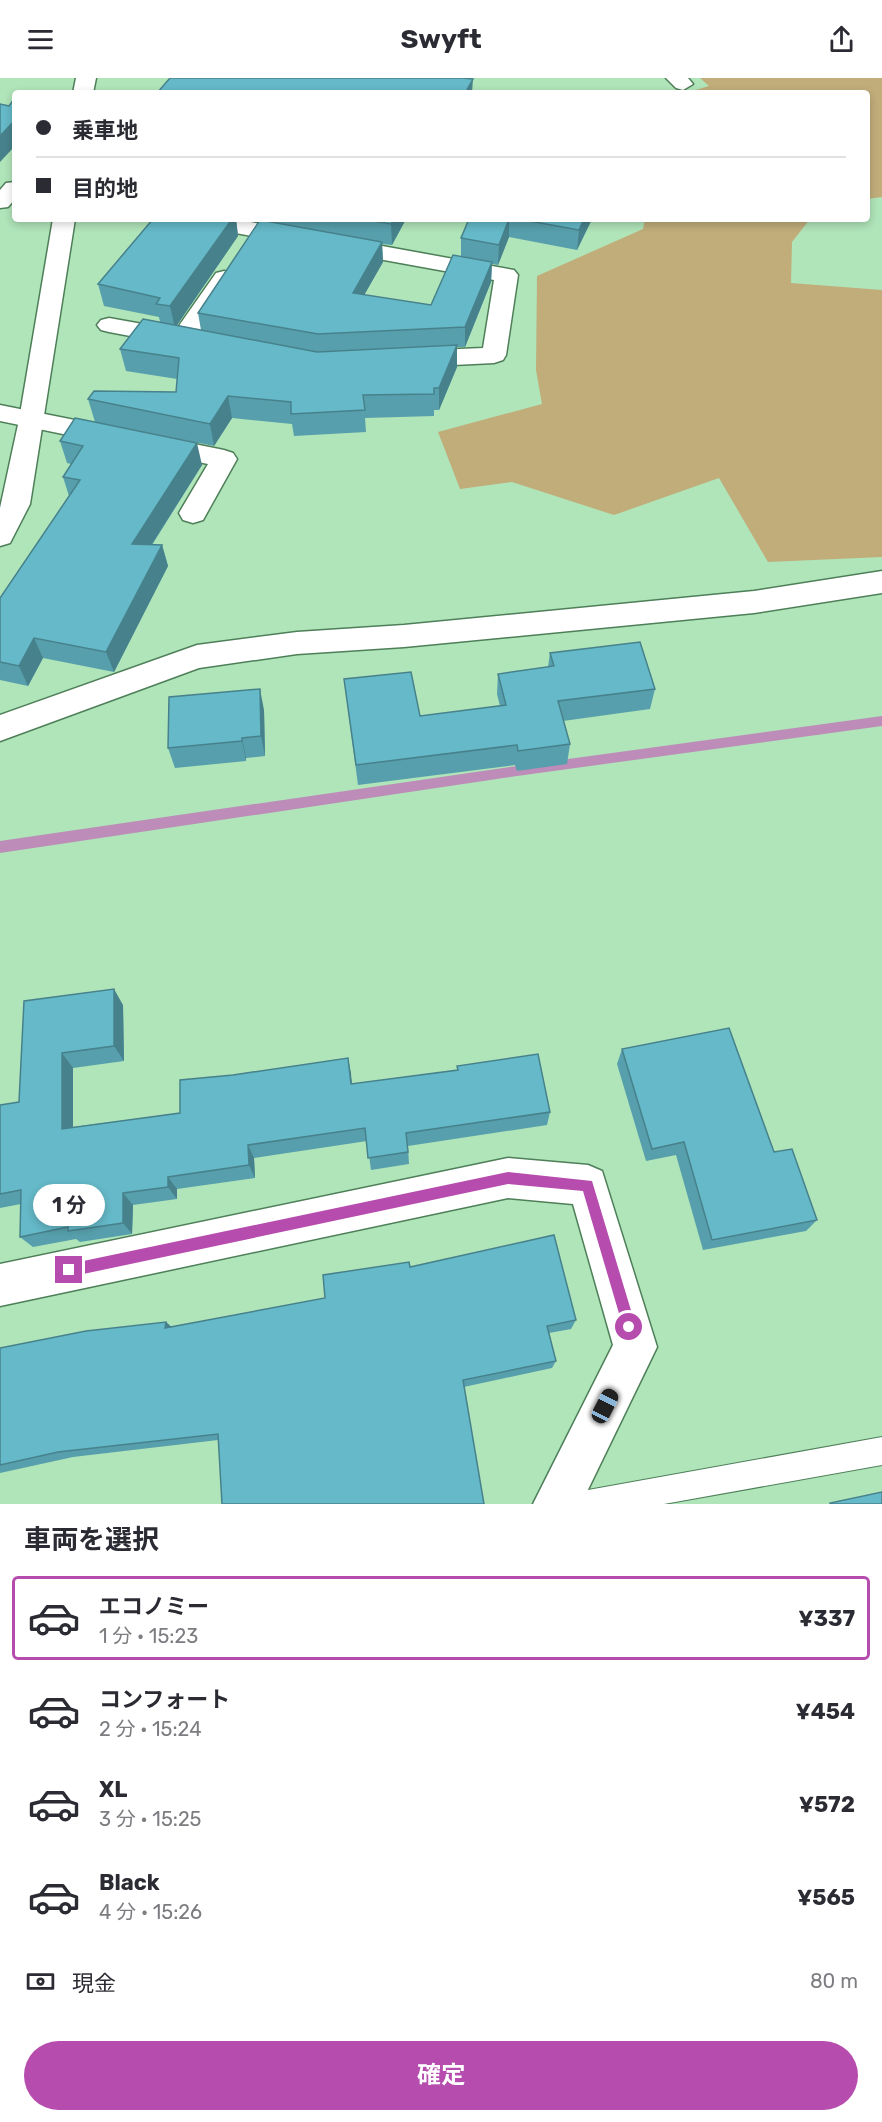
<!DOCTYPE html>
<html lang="ja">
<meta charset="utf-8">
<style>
:root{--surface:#fff;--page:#f7f7f7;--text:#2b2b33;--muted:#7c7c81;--line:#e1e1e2;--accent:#b54cae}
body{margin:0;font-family:Rubik,"Noto Sans JP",sans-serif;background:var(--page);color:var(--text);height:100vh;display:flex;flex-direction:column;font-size:22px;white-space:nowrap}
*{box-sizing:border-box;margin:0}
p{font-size:20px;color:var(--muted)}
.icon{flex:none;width:33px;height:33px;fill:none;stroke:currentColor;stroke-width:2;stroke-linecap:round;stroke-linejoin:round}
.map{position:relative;height:1426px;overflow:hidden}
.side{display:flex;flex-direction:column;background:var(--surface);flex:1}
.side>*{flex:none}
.hud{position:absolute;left:12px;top:12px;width:858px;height:132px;border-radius:6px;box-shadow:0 3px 9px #0003;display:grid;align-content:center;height:132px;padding:0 24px;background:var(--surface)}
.end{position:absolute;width:27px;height:27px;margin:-14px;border:8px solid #b54cae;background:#fff;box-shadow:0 0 0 3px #fff}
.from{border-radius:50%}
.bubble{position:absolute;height:42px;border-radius:21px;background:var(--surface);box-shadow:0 3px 9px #0003;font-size:20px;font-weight:700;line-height:42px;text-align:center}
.car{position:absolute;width:18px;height:36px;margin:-18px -9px;border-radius:8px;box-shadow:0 0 4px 2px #0007;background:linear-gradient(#222 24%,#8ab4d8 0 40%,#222 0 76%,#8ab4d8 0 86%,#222 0)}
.hud b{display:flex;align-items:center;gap:21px;height:57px;font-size:22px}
.hud b+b{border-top:2px solid var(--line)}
.hud i{width:15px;height:15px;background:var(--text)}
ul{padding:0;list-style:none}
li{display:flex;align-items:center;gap:18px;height:84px;margin:0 12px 9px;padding:0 12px;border:3px solid transparent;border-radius:6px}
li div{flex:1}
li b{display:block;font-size:22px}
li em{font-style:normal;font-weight:700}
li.selected{border-color:var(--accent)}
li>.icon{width:54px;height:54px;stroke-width:1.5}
h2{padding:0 24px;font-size:27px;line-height:72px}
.pay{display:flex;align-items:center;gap:15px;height:66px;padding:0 24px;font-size:22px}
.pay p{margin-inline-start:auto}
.cta{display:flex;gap:12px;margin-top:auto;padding:12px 24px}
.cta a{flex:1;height:69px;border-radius:36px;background:var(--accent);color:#fff;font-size:24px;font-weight:700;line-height:69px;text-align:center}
header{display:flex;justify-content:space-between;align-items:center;height:78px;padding:0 24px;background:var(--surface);font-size:27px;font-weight:700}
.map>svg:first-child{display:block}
.green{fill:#c0ad7a}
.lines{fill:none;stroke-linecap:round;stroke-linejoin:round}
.stream{fill:#bd8cb8;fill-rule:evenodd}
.service-casing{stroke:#4e7f59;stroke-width:2}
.minor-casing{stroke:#4e7f59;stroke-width:3}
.tertiary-casing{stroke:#4e7f59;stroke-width:3}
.service{fill:#fff;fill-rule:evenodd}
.minor{fill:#fff;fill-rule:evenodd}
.tertiary{fill:#fff;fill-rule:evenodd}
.wall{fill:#579fac}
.shaded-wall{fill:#47828c}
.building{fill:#65b9c8;stroke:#47828c;stroke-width:1.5}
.route{fill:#b54cae}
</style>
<header><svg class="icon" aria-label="menu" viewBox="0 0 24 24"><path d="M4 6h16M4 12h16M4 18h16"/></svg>Swyft<svg class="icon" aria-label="share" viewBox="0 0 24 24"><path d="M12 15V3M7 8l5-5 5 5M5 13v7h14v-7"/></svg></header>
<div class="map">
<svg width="882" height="1426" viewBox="0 0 882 1426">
<rect width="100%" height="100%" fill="#b0e4b9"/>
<g class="green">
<path d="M 700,0 L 882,0 L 882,119 L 867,121 L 867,15 L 686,15 L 709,8 Z"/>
<path d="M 645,141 L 810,141 L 792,164 L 791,205 L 882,212 L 882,479 L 768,484 L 719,400 L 614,437 L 512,404 L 460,411 L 438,354 L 542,326 L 536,292 L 537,198 L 643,151 Z"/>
</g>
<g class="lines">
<path class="stream" d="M 882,638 L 882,648 L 517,698 L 0,775 L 0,763 L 517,688 Z"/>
<g class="service-casing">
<path id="service" d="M 882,1359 L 882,1387 L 664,1426 L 574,1426 L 578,1416 L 588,1412 Z"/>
</g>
<g class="minor-casing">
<g id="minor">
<path d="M 666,0 L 688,0 L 693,6 L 683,12 L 676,10 Z"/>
<path d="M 15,104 L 15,121 L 8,129 L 0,130 L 0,112 L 6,105 Z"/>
<path d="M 186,141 L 234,141 L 514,192 L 518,197 L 506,277 L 503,282 L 494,285 L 413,289 L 404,286 L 401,281 L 404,276 L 413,273 L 483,270 L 494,202 L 197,148 L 189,146 Z"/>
<path d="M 224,193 L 232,195 L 236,200 L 192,265 L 178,267 L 109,254 L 101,252 L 97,247 L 101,242 L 109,240 L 176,252 L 216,195 Z"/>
<path d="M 0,327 L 224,372 L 233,375 L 237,381 L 203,442 L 193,445 L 183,442 L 179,435 L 208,386 L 0,343 Z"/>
<path d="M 508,1080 L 588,1087 L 602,1093 L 657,1269 L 581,1426 L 533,1426 L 613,1267 L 573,1126 L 508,1120 L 0,1228 L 0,1186 Z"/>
</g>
</g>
<g class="tertiary-casing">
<g id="tertiary">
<path d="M 76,0 L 96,0 L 93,15 L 73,15 Z"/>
<path d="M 53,141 L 75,141 L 30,426 L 10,465 L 0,468 L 0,430 L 19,342 Z"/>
<path d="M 882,493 L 882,515 L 754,535 L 404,569 L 297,576 L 199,590 L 0,663 L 0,637 L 197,567 L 297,554 L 404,547 L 754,513 Z"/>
</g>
</g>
<use href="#service" class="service"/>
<use href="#minor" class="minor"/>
<use href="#tertiary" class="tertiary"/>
</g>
<g class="wall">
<path d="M 153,141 L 236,141 L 238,158 L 177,247 L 201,252 L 198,235 L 260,143 L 247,141 L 406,141 L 392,167 L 382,166 L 383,184 L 364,217 L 431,227 L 461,178 L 461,160 L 469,141 L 592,141 L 577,172 L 509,159 L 498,187 L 492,186 L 491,204 L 465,269 L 457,269 L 457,289 L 439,332 L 434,332 L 434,338 L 365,340 L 366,354 L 294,358 L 292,346 L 232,340 L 214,368 L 95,344 L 88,321 L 176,314 L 177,301 L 126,293 L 120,271 L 160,244 L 159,239 L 104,228 L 98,206 Z"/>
<path d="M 60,363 L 202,387 L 152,467 L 162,467 L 168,488 L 114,594 L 43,580 L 28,608 L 0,602 L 0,520 L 69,418 L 63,399 L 71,386 L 67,385 Z"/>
<path d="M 550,575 L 655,611 L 650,631 L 563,643 L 570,666 L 567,686 L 517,693 L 515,687 L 358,707 L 344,601 L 420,638 L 500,628 L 497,616 L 498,596 L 548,589 Z"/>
<path d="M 264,632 L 265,678 L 246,680 L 246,683 L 175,690 L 168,670 Z"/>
<path d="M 24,923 L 123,927 L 124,983 L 73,990 L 73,1049 L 180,1035 L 233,997 L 348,980 L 352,1006 L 457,992 L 457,988 L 550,1034 L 547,1047 L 408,1068 L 409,1086 L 371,1092 L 367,1063 L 254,1080 L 255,1100 L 177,1111 L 177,1121 L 133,1127 L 132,1156 L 80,1164 L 76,1161 L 33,1169 L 20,1159 L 21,1126 L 0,1130 L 0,1027 L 19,1024 Z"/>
<path d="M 622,971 L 774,1074 L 817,1142 L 806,1153 L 703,1172 L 676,1077 L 646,1083 L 617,986 Z"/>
<path d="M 410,1189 L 576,1242 L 571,1251 L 549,1255 L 556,1283 L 552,1290 L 218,1362 L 73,1379 L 0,1395 L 0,1270 L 166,1244 L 171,1249 L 325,1220 Z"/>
</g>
<g class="shaded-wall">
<path d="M 473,1 L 472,15 L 465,15 Z"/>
<path d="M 15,42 L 15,68 L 0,84 L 0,58 Z"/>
<path d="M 232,141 L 236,141 L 238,158 L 175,250 L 170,228 Z"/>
<path d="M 394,141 L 406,141 L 392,167 L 391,146 Z"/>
<path d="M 509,141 L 509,159 L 498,187 L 499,167 Z"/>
<path d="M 584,141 L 592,141 L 577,172 L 579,152 Z"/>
<path d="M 382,164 L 383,184 L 354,235 L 353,215 Z"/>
<path d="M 492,184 L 491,204 L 465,269 L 465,249 Z"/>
<path d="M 457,267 L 457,289 L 439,332 L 439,310 Z"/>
<path d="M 228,318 L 232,340 L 214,368 L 210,346 Z"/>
<path d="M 197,365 L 202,387 L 138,488 L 132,466 Z"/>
<path d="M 162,467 L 168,488 L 114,594 L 106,574 Z"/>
<path d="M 34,560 L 43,580 L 28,608 L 19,588 Z"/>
<path d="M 260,611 L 264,632 L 265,678 L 261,658 Z"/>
<path d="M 242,660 L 246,680 L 246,683 L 242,663 Z"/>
<path d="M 114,911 L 123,927 L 124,983 L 114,968 Z"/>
<path d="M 62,975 L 73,990 L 73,1064 L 62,1051 Z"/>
<path d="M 348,980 L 351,995 L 353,1021 L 351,1006 Z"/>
<path d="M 248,1067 L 254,1080 L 255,1100 L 249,1087 Z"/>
<path d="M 168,1099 L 177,1111 L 177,1121 L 168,1109 Z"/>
<path d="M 123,1115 L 133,1127 L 132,1156 L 123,1145 Z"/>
<path d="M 166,1244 L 176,1253 L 165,1250 Z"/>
</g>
<g class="building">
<path d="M 170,0 L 462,0 L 473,1 L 465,15 L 157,15 Z"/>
<path d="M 12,24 L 15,25 L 15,42 L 0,58 L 0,26 L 9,28 Z"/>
<path d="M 153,141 L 232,141 L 170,228 L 156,226 L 160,220 L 98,206 Z"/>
<path d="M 362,141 L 394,141 L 391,146 Z"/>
<path d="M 469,141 L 509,141 L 499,167 L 461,160 Z"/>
<path d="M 518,141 L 584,141 L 579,152 Z"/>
<path d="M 260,142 L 382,164 L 353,215 L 431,227 L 453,177 L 492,184 L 465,249 L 318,256 L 198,235 Z"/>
<path d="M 143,241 L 317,274 L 457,267 L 439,310 L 434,310 L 434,316 L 363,317 L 365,332 L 291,336 L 291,324 L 228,318 L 210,346 L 88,321 L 94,313 L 176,314 L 179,280 L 120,271 Z"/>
<path d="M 75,340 L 197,365 L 132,466 L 162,467 L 106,574 L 34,560 L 19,588 L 0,584 L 0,520 L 80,402 L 63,399 L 83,368 L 60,363 Z"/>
<path d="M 640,564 L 655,611 L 558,623 L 570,666 L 518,673 L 517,667 L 356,687 L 344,601 L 411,594 L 420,638 L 506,627 L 498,596 L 554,588 L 550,575 Z"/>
<path d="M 260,611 L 261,658 L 242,660 L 242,663 L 168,670 L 169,619 Z"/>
<path d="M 114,911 L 114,968 L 62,975 L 62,1051 L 180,1035 L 180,1002 L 233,997 L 348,980 L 351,1006 L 458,992 L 457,988 L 538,976 L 550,1034 L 406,1055 L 408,1074 L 368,1080 L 365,1050 L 248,1067 L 249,1087 L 168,1099 L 168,1109 L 123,1115 L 123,1145 L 68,1153 L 68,1149 L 20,1159 L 21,1112 L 0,1116 L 0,1027 L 19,1024 L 24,923 Z"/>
<path d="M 729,950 L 774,1074 L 792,1071 L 817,1142 L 712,1162 L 684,1064 L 652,1071 L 622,971 Z"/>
<path d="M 554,1157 L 576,1242 L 547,1248 L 556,1283 L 463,1302 L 484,1426 L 222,1426 L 218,1356 L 58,1374 L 0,1387 L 0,1270 L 86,1253 L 166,1244 L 165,1250 L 325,1220 L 323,1197 L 409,1184 L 410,1189 Z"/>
<path d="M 882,1414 L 882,1426 L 830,1426 L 830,1425 Z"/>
</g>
<path class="route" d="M 508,1094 L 592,1103 L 636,1249 L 634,1253 L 625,1253 L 623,1249 L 583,1113 L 508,1106 L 69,1199 L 63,1192 L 69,1186 Z"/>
</svg>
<i class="end from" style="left:629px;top:1249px"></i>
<i class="end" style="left:69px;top:1192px"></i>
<div class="bubble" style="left:33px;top:1106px;width:72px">1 分</div>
<i class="car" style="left:605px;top:1328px;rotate:27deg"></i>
<div class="hud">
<b><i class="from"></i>乗車地</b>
<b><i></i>目的地</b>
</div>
</div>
<section class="side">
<h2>車両を選択</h2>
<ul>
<li class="selected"><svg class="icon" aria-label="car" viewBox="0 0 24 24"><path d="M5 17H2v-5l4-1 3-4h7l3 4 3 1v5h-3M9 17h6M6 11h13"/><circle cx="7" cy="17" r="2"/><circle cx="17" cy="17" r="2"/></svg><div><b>エコノミー</b><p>1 分 · 15:23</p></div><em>¥337</em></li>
<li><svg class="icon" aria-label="car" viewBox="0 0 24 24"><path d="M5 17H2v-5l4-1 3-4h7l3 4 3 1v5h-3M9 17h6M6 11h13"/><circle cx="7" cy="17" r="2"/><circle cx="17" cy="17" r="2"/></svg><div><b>コンフォート</b><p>2 分 · 15:24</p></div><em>¥454</em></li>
<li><svg class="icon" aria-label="car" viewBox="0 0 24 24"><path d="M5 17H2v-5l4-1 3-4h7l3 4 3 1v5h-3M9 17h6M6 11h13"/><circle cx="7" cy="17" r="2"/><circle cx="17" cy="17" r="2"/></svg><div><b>XL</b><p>3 分 · 15:25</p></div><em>¥572</em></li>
<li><svg class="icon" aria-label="car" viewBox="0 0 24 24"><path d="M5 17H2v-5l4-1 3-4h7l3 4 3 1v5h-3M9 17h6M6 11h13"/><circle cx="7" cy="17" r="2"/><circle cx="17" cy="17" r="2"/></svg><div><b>Black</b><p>4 分 · 15:26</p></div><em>¥565</em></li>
</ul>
<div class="pay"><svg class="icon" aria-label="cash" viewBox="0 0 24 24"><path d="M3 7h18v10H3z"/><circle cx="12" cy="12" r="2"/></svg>現金<p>80 m</p></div>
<div class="cta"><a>確定</a></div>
</section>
